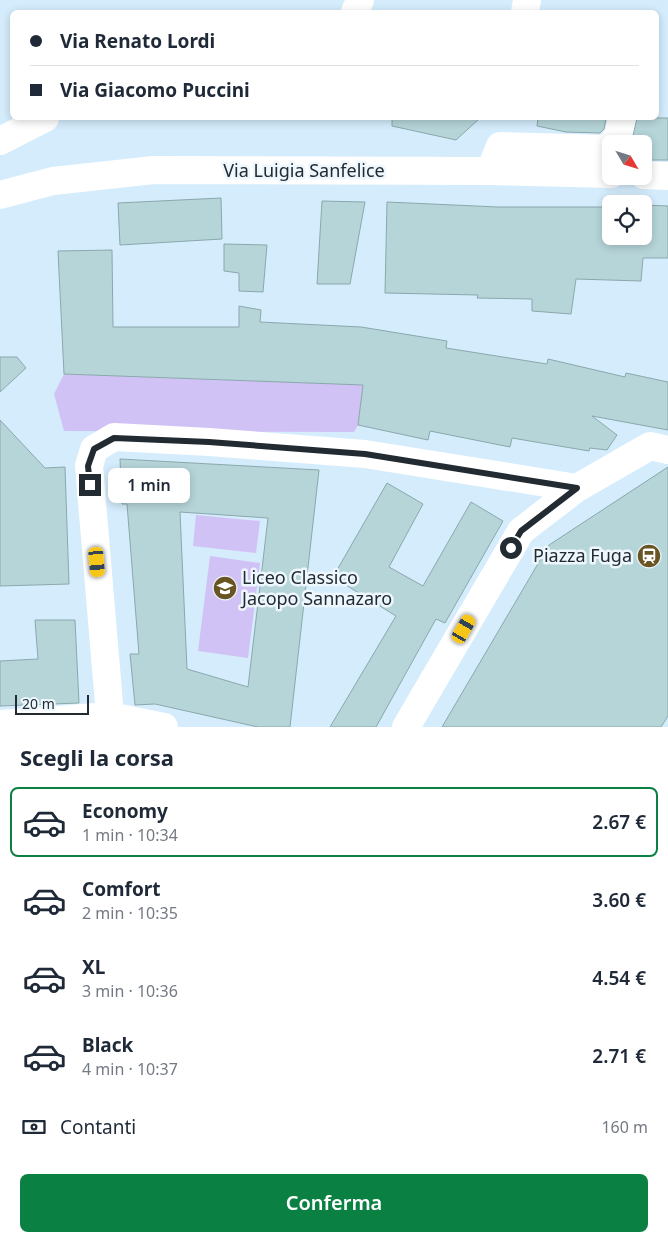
<!DOCTYPE html>
<html lang="it">
<meta charset="utf-8">
<style>
:root{--surface:#fff;--page:#f6f6f7;--text:#1f2937;--muted:#747a83;--line:#e0e1e3;--accent:#0b8043}
body{margin:0;font-family:"Noto Sans",sans-serif;background:var(--page);color:var(--text);height:100vh;display:flex;flex-direction:column;font-size:19px;white-space:nowrap}
*{box-sizing:border-box;margin:0}
p{font-size:16px;color:var(--muted)}
.icon{flex:none;width:28px;height:28px;fill:none;stroke:currentColor;stroke-width:2;stroke-linecap:round;stroke-linejoin:round}
.map{position:relative;height:727px;overflow:hidden}
.drawer{display:flex;flex-direction:column;background:var(--surface);flex:1}
.drawer>*{flex:none}
.hud{position:absolute;left:10px;top:10px;width:649px;height:110px;border-radius:8px;box-shadow:0 2px 8px #0003;display:grid;align-content:center;height:110px;padding:0 20px;background:var(--surface)}
.needle{width:32px;rotate:128deg}
.controls{position:absolute;left:602px;top:135px;display:grid;gap:10px}
.controls a{display:grid;place-items:center;width:50px;height:50px;border-radius:8px;background:var(--surface);box-shadow:0 2px 8px #0003;font-size:25px}
.scale{position:absolute;left:15px;bottom:12px;width:74px;box-sizing:border-box;padding-left:5px;border:2px solid #222b31;border-top:0;font-size:14px;line-height:18px;white-space:nowrap;color:#222b31;-webkit-text-stroke:4px #edf7fd;paint-order:stroke}
.end{position:absolute;width:22px;height:22px;margin:-11px;border:6px solid #222b31;background:#fff;box-shadow:0 0 0 2px #fff}
.from{border-radius:50%}
.bubble{position:absolute;height:35px;border-radius:8px;background:var(--surface);box-shadow:0 2px 8px #0003;font-size:16px;font-weight:600;line-height:35px;text-align:center}
.car{position:absolute;width:15px;height:30px;margin:-15px -8px;border-radius:6px;box-shadow:0 0 4px 1px #0007;background:linear-gradient(#f5c518 24%,#345 0 40%,#f5c518 0 76%,#345 0 86%,#f5c518 0)}
.hud b{display:flex;align-items:center;gap:18px;height:48px;font-size:19px}
.hud b+b{border-top:1px solid var(--line)}
.hud i{width:12px;height:12px;background:var(--text)}
ul{padding:0;list-style:none}
li{display:flex;align-items:center;gap:15px;height:70px;margin:0 10px 8px;padding:0 10px;border:2px solid transparent;border-radius:8px}
li div{flex:1}
li b{display:block;font-size:19px}
li em{font-style:normal;font-weight:600}
li.current{border-color:var(--accent)}
li>.icon{width:45px;height:45px;stroke-width:1.5}
h2{padding:0 20px;font-size:22px;line-height:60px}
.pay{display:flex;align-items:center;gap:12px;height:55px;padding:0 20px;font-size:19px}
.pay p{margin-inline-start:auto}
.button{display:flex;gap:10px;margin-top:auto;padding:10px 20px}
.button a{flex:1;height:58px;border-radius:8px;background:var(--accent);color:#fff;font-size:20px;font-weight:600;line-height:58px;text-align:center}
.map>svg:first-child{display:block}
.green{fill:#d1c2f5}
.building{fill:#b6d5d9;stroke:#8aa8ac;fill-rule:evenodd}
.lines{fill:none;stroke-linecap:round;stroke-linejoin:round}
.minor{stroke:#fff;stroke-width:28}
.route{stroke:#222b31;stroke-width:6}
.labels{text-anchor:middle;stroke-width:5;stroke-linejoin:round;paint-order:stroke}
.street-label{font-size:18px;fill:#222b31;stroke:#edf7fd}
.poi-label{font-size:18px;fill:#222b31;stroke:#edf7fd;text-anchor:end}
</style>
<div class="map">
<svg width="668" height="727" viewBox="0 0 668 727">
<rect width="100%" height="100%" fill="#d4ecfc"/>
<g class="green">
<path d="M 342,326 L 371,328 L 358,425 L 354,432 L 64,431 L 54,394 L 64,374 L 342,384 Z"/>
<path d="M 196,515 L 260,521 L 256,553 L 193,546 Z"/>
<path d="M 210,556 L 260,563 L 248,658 L 198,651 Z"/>
</g>
<g class="building">
<path d="M 392,118 L 480,118 L 456,140 L 392,126 Z"/>
<path d="M 538,118 L 606,118 L 604,129 L 600,133 L 566,132 L 537,126 Z"/>
<path d="M 637,118 L 668,118 L 668,160 L 644,160 L 644,144 L 631,144 Z"/>
<path d="M 221,198 L 222,239 L 120,245 L 118,203 Z"/>
<path d="M 322,201 L 365,202 L 350,284 L 317,284 Z"/>
<path d="M 387,202 L 498,207 L 610,207 L 610,204 L 612,204 L 611,236 L 644,236 L 644,205 L 668,206 L 668,258 L 643,258 L 641,281 L 576,279 L 571,314 L 532,311 L 532,299 L 477,298 L 478,295 L 385,293 Z"/>
<path d="M 224,244 L 267,245 L 263,292 L 239,291 L 239,273 L 224,271 Z"/>
<path d="M 112,250 L 113,327 L 239,327 L 239,306 L 261,310 L 260,322 L 361,327 L 447,341 L 446,348 L 547,364 L 548,359 L 625,377 L 626,373 L 668,382 L 668,430 L 592,416 L 617,435 L 607,450 L 590,448 L 589,451 L 512,438 L 510,447 L 430,431 L 428,440 L 358,425 L 363,385 L 64,374 L 58,251 Z"/>
<path d="M 0,357 L 17,357 L 26,368 L 0,392 Z"/>
<path d="M 0,420 L 45,468 L 65,467 L 69,584 L 0,586 Z"/>
<path d="M 120,459 L 319,470 L 290,727 L 258,727 L 155,704 L 135,705 L 130,654 L 139,654 L 127,504 L 122,504 ZM 180,512 L 268,518 L 248,687 L 187,669 Z"/>
<path d="M 668,467 L 668,716 L 661,727 L 442,727 L 549,545 Z"/>
<path d="M 387,483 L 423,504 L 389,567 L 423,586 L 471,502 L 503,521 L 445,623 L 436,619 L 376,727 L 330,727 L 396,616 L 333,577 Z"/>
<path d="M 35,620 L 75,620 L 79,703 L 0,706 L 0,661 L 38,659 Z"/>
</g>
<g class="lines">
<g class="minor">
<path d="M 355,12 L 360,0"/>
<path d="M 525,12 L 527,0"/>
<path d="M 0,141 L 45,118"/>
<path d="M 490,171 L 500,146 L 607,149 L 618,136 L 622,118"/>
<path d="M 644,175 L 668,176"/>
<path d="M 0,195 L 53,181 L 154,170 L 490,171 L 611,174"/>
<path d="M 110,716 L 89,466 L 94,449 L 114,437 L 209,442 L 365,454 L 577,488"/>
<path d="M 0,724 L 110,716 L 164,727"/>
<path d="M 406,727 L 521,531 L 577,488 L 650,446 L 668,450"/>
</g>
</g>
<g class="lines">
<path class="route" d="M 90,485 L 88,466 L 94,449 L 114,438 L 209,442 L 365,454 L 577,488 L 521,531 L 511,548"/>
</g>
<defs>
<g id="station-disc" transform="scale(1.25)"><circle r="9.5" fill="#695423" stroke="#edf7fd"/><path d="M-3-6H3Q5-6 5-4V2Q5 4 3 4L4.5 6H3L1.5 4h-3L-3 6H-4.5L-3 4Q-5 4-5 2V-4Q-5-6-3-6ZM-3.5-4v3h7v-3ZM-3.5 1v1.5H-2V1ZM2 1v1.5H3.5V1Z" fill="#fff"/></g>
<g id="school-disc" transform="scale(1.25)"><circle r="9.5" fill="#695423" stroke="#edf7fd"/><path d="M0-5L7-2L0 1L-7-2ZM-4 1L0 2.5L4 1V4Q0 6-4 4Z" fill="#fff"/></g>
</defs>
<g fill-rule="evenodd">
<use href="#station-disc" x="649" y="556"/>
<use href="#school-disc" x="225" y="588"/>
</g>
<g class="labels">
<g class="street-label">
<text x="304" y="177">Via Luigia Sanfelice</text>
</g>
<g class="poi-label">
<text x="632" y="562">Piazza Fuga</text>
<text x="242" y="584" text-anchor="start">Liceo Classico<tspan x="242" dy="21">Jacopo Sannazaro</tspan></text>
</g>
</g>
</svg>
<div class="controls">
<a><svg class="needle" viewBox="-14 -14 28 28"><path d="M0-13l5 13h-10z" fill="#e53935"/><path d="M0 13l5-13h-10z" fill="#747a83"/></svg></a>
<a><svg class="icon" aria-label="locate" viewBox="0 0 24 24"><circle cx="12" cy="12" r="6"/><path d="M12 2v4M12 18v4M2 12h4M18 12h4"/></svg></a>
</div>
<div class="scale">20 m</div>
<i class="end from" style="left:511px;top:548px"></i>
<i class="end" style="left:90px;top:485px"></i>
<div class="bubble" style="left:108px;top:468px;width:82px">1 min</div>
<i class="car" style="left:97px;top:562px;rotate:175deg"></i>
<i class="car" style="left:464px;top:629px;rotate:30deg"></i>
<div class="hud">
<b><i class="from"></i>Via Renato Lordi</b>
<b><i></i>Via Giacomo Puccini</b>
</div>
</div>
<section class="drawer">
<h2>Scegli la corsa</h2>
<ul>
<li class="current"><svg class="icon" aria-label="car" viewBox="0 0 24 24"><path d="M5 17H2v-5l4-1 3-4h7l3 4 3 1v5h-3M9 17h6M6 11h13"/><circle cx="7" cy="17" r="2"/><circle cx="17" cy="17" r="2"/></svg><div><b>Economy</b><p>1 min · 10:34</p></div><em>2.67 €</em></li>
<li><svg class="icon" aria-label="car" viewBox="0 0 24 24"><path d="M5 17H2v-5l4-1 3-4h7l3 4 3 1v5h-3M9 17h6M6 11h13"/><circle cx="7" cy="17" r="2"/><circle cx="17" cy="17" r="2"/></svg><div><b>Comfort</b><p>2 min · 10:35</p></div><em>3.60 €</em></li>
<li><svg class="icon" aria-label="car" viewBox="0 0 24 24"><path d="M5 17H2v-5l4-1 3-4h7l3 4 3 1v5h-3M9 17h6M6 11h13"/><circle cx="7" cy="17" r="2"/><circle cx="17" cy="17" r="2"/></svg><div><b>XL</b><p>3 min · 10:36</p></div><em>4.54 €</em></li>
<li><svg class="icon" aria-label="car" viewBox="0 0 24 24"><path d="M5 17H2v-5l4-1 3-4h7l3 4 3 1v5h-3M9 17h6M6 11h13"/><circle cx="7" cy="17" r="2"/><circle cx="17" cy="17" r="2"/></svg><div><b>Black</b><p>4 min · 10:37</p></div><em>2.71 €</em></li>
</ul>
<div class="pay"><svg class="icon" aria-label="cash" viewBox="0 0 24 24"><path d="M3 7h18v10H3z"/><circle cx="12" cy="12" r="2"/></svg>Contanti<p>160 m</p></div>
<div class="button"><a>Conferma</a></div>
</section>
